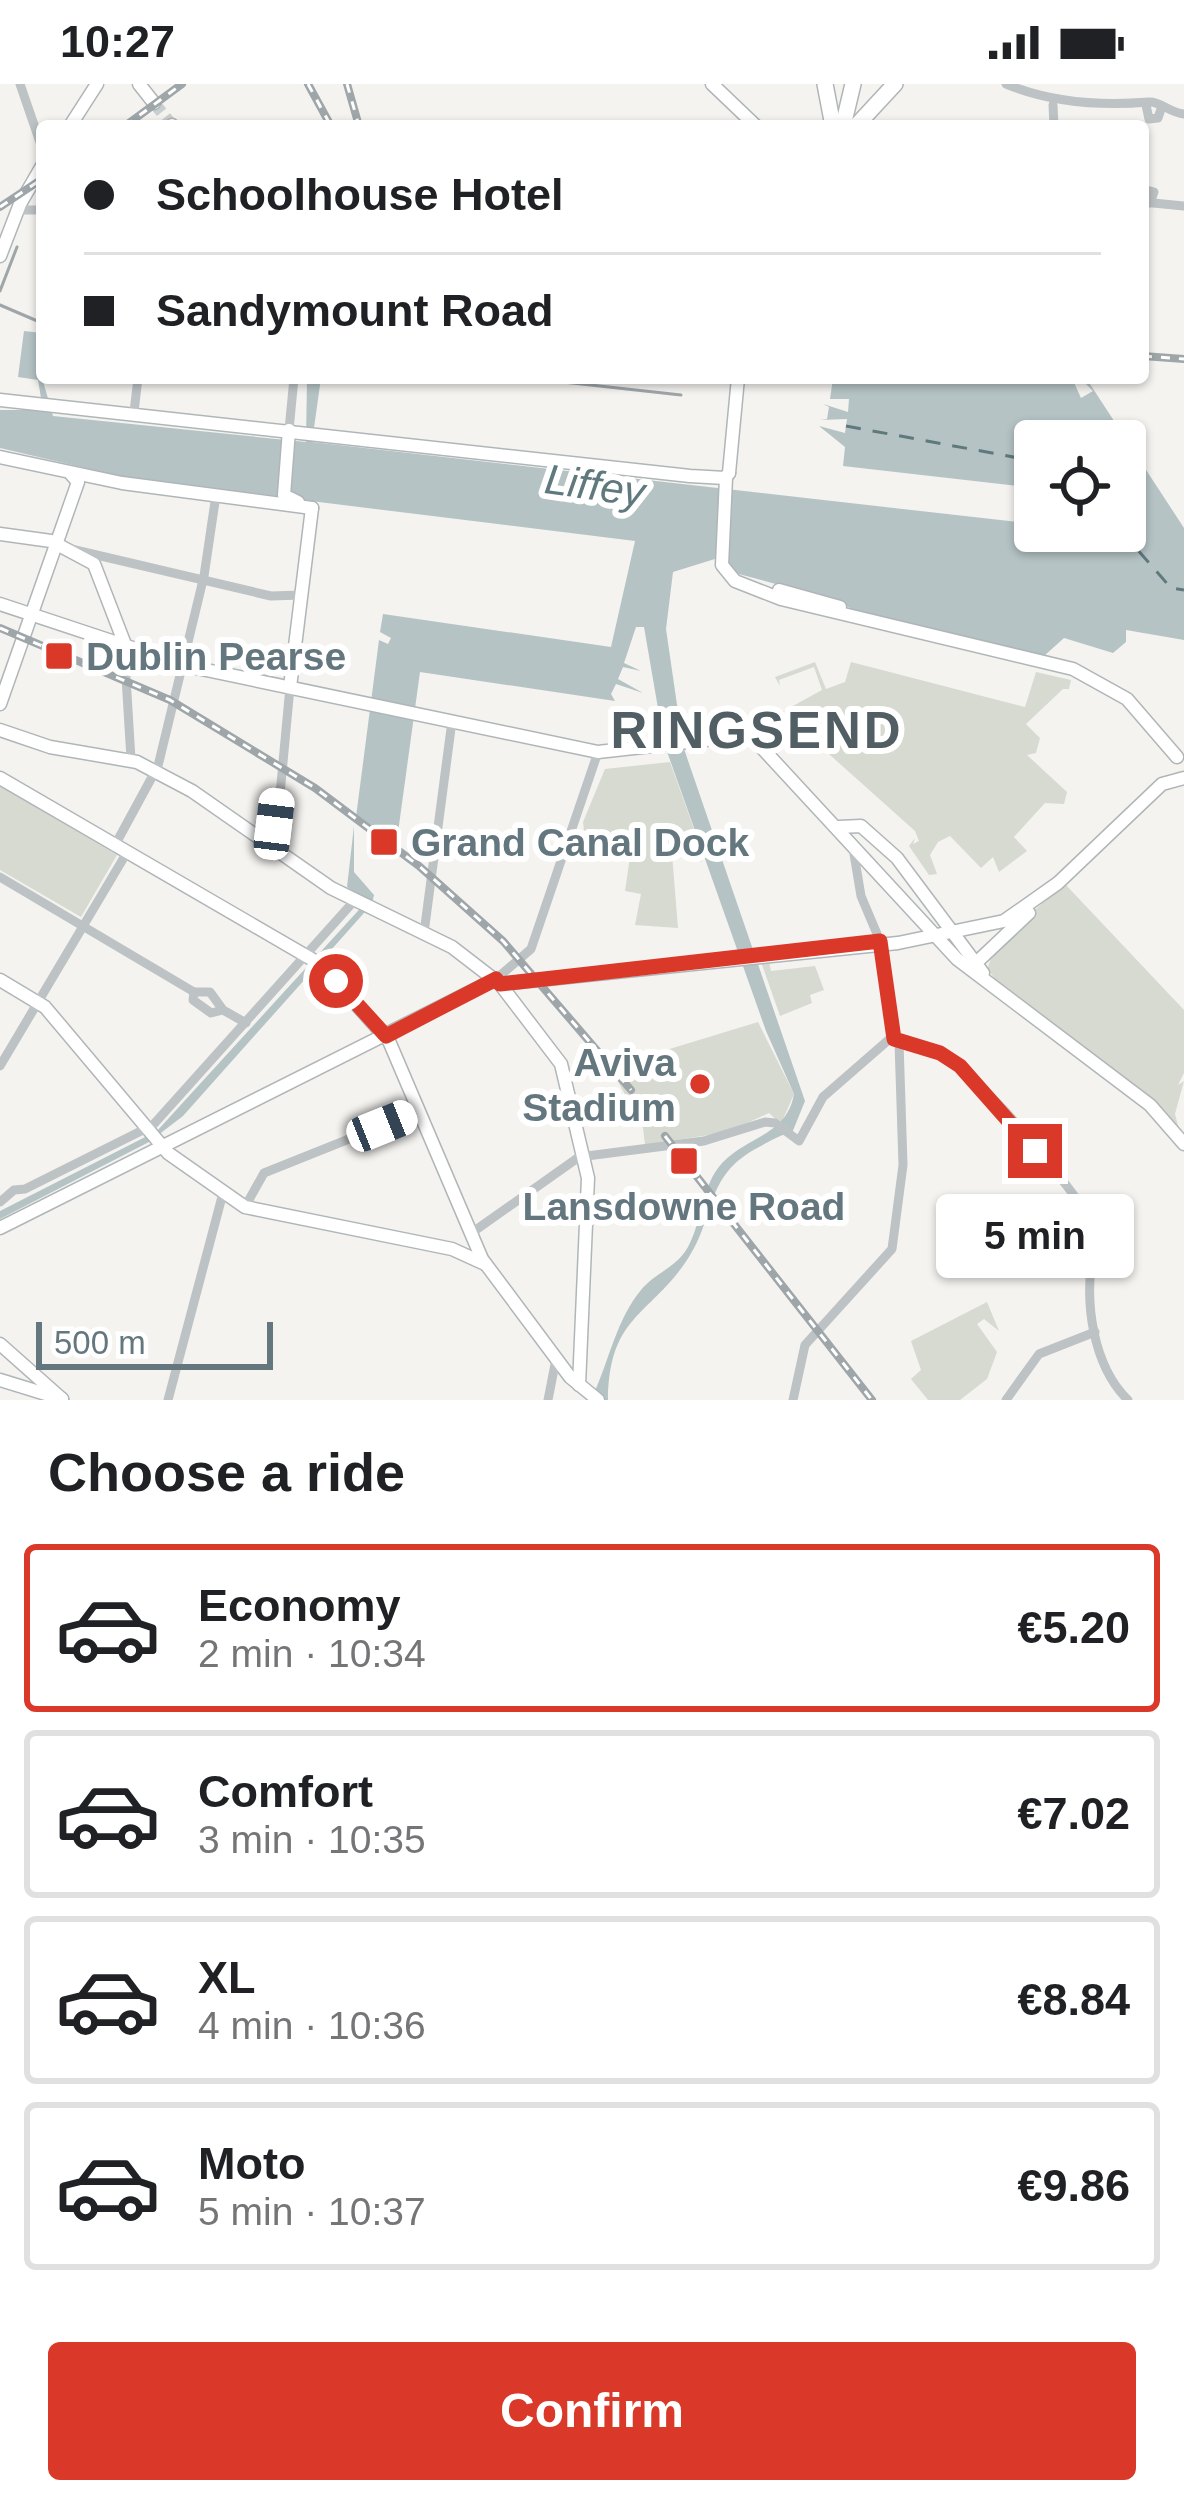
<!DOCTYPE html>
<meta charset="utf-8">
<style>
:root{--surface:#fff;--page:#f2f2f2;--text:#202124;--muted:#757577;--line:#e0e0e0;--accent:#da3929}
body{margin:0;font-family:Arial,sans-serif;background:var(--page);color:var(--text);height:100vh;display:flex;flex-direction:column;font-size:45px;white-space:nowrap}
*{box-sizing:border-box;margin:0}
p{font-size:39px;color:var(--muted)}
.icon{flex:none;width:66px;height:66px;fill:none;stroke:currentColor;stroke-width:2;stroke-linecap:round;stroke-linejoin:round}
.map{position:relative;height:1316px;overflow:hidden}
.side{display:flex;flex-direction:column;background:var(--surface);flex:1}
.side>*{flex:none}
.top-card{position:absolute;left:36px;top:36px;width:1113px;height:264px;border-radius:12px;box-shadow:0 3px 9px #0004;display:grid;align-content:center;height:264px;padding:0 48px;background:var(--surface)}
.buttons{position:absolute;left:1014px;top:336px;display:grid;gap:24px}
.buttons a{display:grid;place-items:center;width:132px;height:132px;border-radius:12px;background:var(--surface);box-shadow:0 3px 9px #0004;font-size:60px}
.scale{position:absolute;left:36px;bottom:30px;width:237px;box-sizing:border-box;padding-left:12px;border:6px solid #64777f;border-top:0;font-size:33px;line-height:42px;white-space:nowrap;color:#64777f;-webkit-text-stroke:9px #fff;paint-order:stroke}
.end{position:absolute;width:54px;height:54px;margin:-27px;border:15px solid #da3929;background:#fff;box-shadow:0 0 0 6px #fff}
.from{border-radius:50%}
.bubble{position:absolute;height:84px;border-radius:12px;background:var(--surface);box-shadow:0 3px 9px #0004;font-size:39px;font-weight:700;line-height:84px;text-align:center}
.car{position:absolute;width:36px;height:72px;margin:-36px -18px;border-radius:15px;box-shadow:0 0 9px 3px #0007;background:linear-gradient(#fff 24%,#345 0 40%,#fff 0 76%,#345 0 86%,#fff 0)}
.top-card b{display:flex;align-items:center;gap:42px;height:114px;font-size:45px}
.top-card b+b{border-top:3px solid var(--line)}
.top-card i{width:30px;height:30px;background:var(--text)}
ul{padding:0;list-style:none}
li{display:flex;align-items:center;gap:36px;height:168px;margin:0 24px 18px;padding:0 24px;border:6px solid var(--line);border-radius:12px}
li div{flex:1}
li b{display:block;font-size:45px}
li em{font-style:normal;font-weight:700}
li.active{border-color:var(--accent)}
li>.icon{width:108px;height:108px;stroke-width:1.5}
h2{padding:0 48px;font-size:54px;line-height:144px}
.primary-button{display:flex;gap:24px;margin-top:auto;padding:24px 48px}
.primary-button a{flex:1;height:138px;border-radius:12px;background:var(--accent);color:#fff;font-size:48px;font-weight:700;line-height:138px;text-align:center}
.status{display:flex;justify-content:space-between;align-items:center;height:84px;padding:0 60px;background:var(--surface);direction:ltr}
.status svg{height:33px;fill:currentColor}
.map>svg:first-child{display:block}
.green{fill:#d6dad1}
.water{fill:#b5c3c5}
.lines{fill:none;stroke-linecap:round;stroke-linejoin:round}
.ferry{stroke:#5f797d;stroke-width:3;stroke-dasharray:15 12;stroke-linecap:butt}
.major-tunnel{stroke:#c9cece;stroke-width:12;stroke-dasharray:12 6;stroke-linecap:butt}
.major-casing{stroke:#b0b6b8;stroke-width:15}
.highway-casing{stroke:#b0b5b6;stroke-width:18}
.minor{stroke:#bdc2c4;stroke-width:9}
.major{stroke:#fff;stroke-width:12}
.highway{stroke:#fff;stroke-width:15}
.tram{stroke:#9ea6a9;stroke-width:3}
.rail-casing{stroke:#9ea6a9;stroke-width:8}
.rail{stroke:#fff;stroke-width:3;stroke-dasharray:9;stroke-linecap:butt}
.route{stroke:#da3929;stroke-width:15}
.poi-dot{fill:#da3929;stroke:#fff;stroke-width:4.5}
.labels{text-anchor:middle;stroke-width:12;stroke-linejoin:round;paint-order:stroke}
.poi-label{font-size:39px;font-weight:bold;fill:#64777f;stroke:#fff;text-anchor:start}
.water-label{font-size:42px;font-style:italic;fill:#5f797d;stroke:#fff}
.district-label{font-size:51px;font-weight:bold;letter-spacing:3px;fill:#515f65;stroke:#fff}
</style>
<div class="status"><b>10:27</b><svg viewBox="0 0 49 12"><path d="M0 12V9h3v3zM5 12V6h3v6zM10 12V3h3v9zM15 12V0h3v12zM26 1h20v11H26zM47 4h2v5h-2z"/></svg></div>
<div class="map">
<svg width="1184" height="1316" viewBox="0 0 1184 1316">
<rect width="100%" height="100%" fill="#f4f3f0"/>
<g class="green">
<path d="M 815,578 L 826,605 L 845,598 L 851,578 L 1025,623 L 1036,588 L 1071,596 L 1069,605 L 1063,605 L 1026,640 L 1040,654 L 1036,669 L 1027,671 L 1067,708 L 1064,720 L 1045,719 L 1014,753 L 1027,767 L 999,788 L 993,773 L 981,784 L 950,752 L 938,758 L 930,771 L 937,790 L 929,791 L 909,762 L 915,754 L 913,760 L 919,757 L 915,747 L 782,628 L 822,606 L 814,583 L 779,596 L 780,602 L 775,593 Z"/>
<path d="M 670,678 L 704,773 L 701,778 L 695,762 L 672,770 L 678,844 L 635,841 L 641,810 L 625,807 L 631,766 L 638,766 L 642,756 L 584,747 L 583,738 L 605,685 Z"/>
<path d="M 0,702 L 117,771 L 81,833 L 0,786 Z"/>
<path d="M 1065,800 L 1184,926 L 1184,989 L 1178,1001 L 1184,997 L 1175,1030 L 1180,1049 L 1157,1019 L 1007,910 L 988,886 C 987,865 1046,816 1065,800 Z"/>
<path d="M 769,877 L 771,887 L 815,882 L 824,906 L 810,911 L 812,919 L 780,932 L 761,878 Z"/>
<path d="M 758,938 L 794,1010 L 781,1040 L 769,1029 L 728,1048 L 645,1061 L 643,1044 L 615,992 L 663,967 Z"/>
<path d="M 987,1218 L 999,1247 L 984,1235 L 977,1240 L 997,1268 L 987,1295 L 960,1316 L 928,1316 L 911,1295 L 921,1286 L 911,1257 Z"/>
</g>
<g class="water">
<path d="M 24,247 L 42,249 L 42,294 L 55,294 L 43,297 L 53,332 L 306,358 L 307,294 L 321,294 L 312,358 L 1035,440 L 1035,447 L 1125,447 L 1125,357 L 1035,357 L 1035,404 L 843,382 L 845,363 L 819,342 L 845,349 L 847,335 L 820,336 L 827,335 L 829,323 L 823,320 L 848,328 L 849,315 L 824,315 L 830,315 L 833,294 L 1072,294 L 1081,314 L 1093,307 L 1080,294 L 1086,294 L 1184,444 L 1184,556 L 1126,546 L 1126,558 L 1113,569 L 1064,554 L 1044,572 L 863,530 L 831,515 L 735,489 L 718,474 L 673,488 L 666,545 L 683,662 L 805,1017 L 792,1049 C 781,1050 770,1057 759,1063 C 703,1092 717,1132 687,1176 C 650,1232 609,1231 608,1316 L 594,1316 L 595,1307 C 610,1273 617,1235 641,1206 C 656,1188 676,1184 688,1163 C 703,1136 701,1101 723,1078 C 748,1052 787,1051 794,1010 L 766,947 L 664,659 L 644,543 L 636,543 L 624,579 L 641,587 L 623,583 L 618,595 L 643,609 L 616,600 L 611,610 L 615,617 L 420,588 L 396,763 L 356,733 L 379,556 L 388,560 L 391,554 L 380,548 L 383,530 L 611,563 L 635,457 L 132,395 L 0,364 L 0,326 L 43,326 L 38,296 L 18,293 Z"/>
<path d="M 354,742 L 354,788 L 374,811 L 372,820 L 183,1032 L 149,1058 L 0,1135 L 0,1127 L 157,1047 L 367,817 L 347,803 Z"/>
</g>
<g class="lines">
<g class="ferry">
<path d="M 846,342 L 1035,377"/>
<path d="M 1121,447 L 1171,504 L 1184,506"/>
</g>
<path class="major-tunnel" d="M 154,19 L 172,41"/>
<g class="major-casing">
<g id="major">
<path d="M 139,0 L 154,19"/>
<path d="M 712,0 L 756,42"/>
<path d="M 172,41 L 173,42"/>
<path d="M 70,42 L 97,0"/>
<path d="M 0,172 L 20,120 L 42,82"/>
<path d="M 0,316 L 690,392 L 725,394 L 729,389"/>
<path d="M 289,346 L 284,411 L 298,418"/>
<path d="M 0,373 L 122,399 L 312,424"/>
<path d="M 729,389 L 738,294"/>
<path d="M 726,394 L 722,481 L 735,497 L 781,515 L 1073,585 L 1127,615 L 1177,673"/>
<path d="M 0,450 L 51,457 L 94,480 L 124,558"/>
<path d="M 779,506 L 840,523"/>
<path d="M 0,520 L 187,582 L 598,668 L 750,651 L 957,875 L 1150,1021 L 1184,1060"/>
<path d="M 290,603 L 312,424"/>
<path d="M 0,620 L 78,398 L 71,390"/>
<path d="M 0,646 L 50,663 L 137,678 L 192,707 L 331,804 L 452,863 L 500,900 L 561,980 L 588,1094 L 579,1301"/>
<path d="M 0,694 L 320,880 L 389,957 L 482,1175 L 570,1293 L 598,1316"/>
<path d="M 839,743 L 861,742 L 897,774 L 983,889"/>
<path d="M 975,888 L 977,878 L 1029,829"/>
<path d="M 0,896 L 45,923 L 168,1069 L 245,1123 L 452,1165 L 485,1180"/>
<path d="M 500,900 L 898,859 L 1004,837 L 1058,799 L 1162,700 L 1184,694"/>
<path d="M 0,1144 L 496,895"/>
<path d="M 0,1260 L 62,1315"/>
<path d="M 0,1296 L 62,1315"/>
</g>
</g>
<g class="highway-casing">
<g id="highway">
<path d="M 825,0 L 833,42"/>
<path d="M 843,42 L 853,0"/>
<path d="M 856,42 L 895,0"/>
</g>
</g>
<g class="minor">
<path d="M 20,0 L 42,64"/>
<path d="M 1006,0 C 1052,19 1101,22 1149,18 C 1160,17 1170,29 1184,30"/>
<path d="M 1053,21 L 1054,42"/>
<path d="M 1146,21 L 1149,35 L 1158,34 L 1161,25"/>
<path d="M 1143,105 L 1154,108 L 1150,119"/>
<path d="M 1143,118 L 1184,122"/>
<path d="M 17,126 L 38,126"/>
<path d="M 134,328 L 138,294"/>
<path d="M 289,346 L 294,294"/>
<path d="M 71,465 L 271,512 L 302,511"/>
<path d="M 124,561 L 131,675"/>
<path d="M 114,763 L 158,682 L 204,492 L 216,411"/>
<path d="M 275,764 L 290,603"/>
<path d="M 0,793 L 194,908 L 210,908 L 223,926 L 246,939"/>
<path d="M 424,849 L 452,637"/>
<path d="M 496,895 L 531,865 L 598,668"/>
<path d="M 194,908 L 193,916 L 211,929 L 223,926"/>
<path d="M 899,958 C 969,961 1058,1091 1100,1146 C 1102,1158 1095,1159 1093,1171 C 1084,1218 1093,1282 1128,1316"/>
<path d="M 0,982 L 126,770"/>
<path d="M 0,1118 L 14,1106 L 25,1105 L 153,1041 L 355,816"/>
<path d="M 245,1123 L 264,1089 L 419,1027"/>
<path d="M 470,1150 L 579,1073 L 704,1057 L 765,1038 L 775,1039 L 799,1057 L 823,1013 L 893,952"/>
<path d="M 168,1316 L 223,1109"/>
<path d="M 548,1316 L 556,1275"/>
<path d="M 793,1316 L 805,1261 L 892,1165 L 903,1081 L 899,958 L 892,947 L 880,857 L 861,812 L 854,770"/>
<path d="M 1006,1316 L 1039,1270 L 1095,1248"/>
</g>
<use href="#major" class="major"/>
<use href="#highway" class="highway"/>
<g class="tram">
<path d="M 0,207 L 17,163"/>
<path d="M 0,221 L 42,239"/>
<path d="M 527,294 L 681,311"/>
</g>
<g class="rail-casing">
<g id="rail">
<path d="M 308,0 L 331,42"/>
<path d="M 347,0 L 359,42"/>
<path d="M 125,42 L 182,0"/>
<path d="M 0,123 L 42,95"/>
<path d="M 1143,272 L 1184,275"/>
<path d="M 0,544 L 170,616 L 315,704 L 419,782 L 503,857 L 631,1006"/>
<path d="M 665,1052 L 872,1316"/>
</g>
</g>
<use href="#rail" class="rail"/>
</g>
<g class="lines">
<path class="route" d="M 336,897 L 386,952 L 496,895 L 500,900 L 880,857 L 894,955 L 940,969 L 960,982 L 1035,1067"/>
</g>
<g class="poi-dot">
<rect x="44" y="557" width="30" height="30" rx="6"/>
<rect x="369" y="743" width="30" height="30" rx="6"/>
<circle cx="700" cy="1000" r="12"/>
<rect x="669" y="1062" width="30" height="30" rx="6"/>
</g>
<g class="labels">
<g class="poi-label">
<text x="86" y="586">Dublin Pearse</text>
<text x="411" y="772">Grand Canal Dock</text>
<text x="676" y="992" text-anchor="end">Aviva<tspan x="676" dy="45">Stadium</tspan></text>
<text x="684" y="1136" text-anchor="middle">Lansdowne Road</text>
</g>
<g class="water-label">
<text transform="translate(595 401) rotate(8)" y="15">Liffey</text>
</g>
<g class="district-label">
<text x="757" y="664">RINGSEND</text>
</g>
</g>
</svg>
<div class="buttons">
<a><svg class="icon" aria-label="locate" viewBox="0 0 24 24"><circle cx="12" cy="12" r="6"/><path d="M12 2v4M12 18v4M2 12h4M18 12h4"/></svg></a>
</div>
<div class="scale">500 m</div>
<i class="end from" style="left:336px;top:897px"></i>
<i class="end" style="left:1035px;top:1067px"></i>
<div class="bubble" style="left:936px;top:1110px;width:198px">5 min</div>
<i class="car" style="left:274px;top:740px;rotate:7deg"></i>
<i class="car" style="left:382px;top:1042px;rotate:68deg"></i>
<div class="top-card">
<b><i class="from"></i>Schoolhouse Hotel</b>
<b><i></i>Sandymount Road</b>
</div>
</div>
<section class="side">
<h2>Choose a ride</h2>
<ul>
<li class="active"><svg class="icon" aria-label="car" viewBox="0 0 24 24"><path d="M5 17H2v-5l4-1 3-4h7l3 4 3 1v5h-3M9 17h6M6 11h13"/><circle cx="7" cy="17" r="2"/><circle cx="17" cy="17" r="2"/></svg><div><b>Economy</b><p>2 min · 10:34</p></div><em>€5.20</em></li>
<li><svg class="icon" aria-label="car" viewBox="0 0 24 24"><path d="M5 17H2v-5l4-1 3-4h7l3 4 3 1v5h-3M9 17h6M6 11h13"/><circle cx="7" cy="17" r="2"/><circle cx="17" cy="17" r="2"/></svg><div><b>Comfort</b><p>3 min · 10:35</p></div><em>€7.02</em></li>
<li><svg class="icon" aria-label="car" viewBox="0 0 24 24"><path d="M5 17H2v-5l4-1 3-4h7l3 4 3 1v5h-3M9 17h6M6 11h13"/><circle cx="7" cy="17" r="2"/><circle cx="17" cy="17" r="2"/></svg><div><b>XL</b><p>4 min · 10:36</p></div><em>€8.84</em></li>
<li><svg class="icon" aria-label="car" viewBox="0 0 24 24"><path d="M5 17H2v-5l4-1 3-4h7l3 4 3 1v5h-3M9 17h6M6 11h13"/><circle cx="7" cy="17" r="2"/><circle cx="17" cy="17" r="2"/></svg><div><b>Moto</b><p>5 min · 10:37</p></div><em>€9.86</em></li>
</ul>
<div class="primary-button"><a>Confirm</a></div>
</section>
